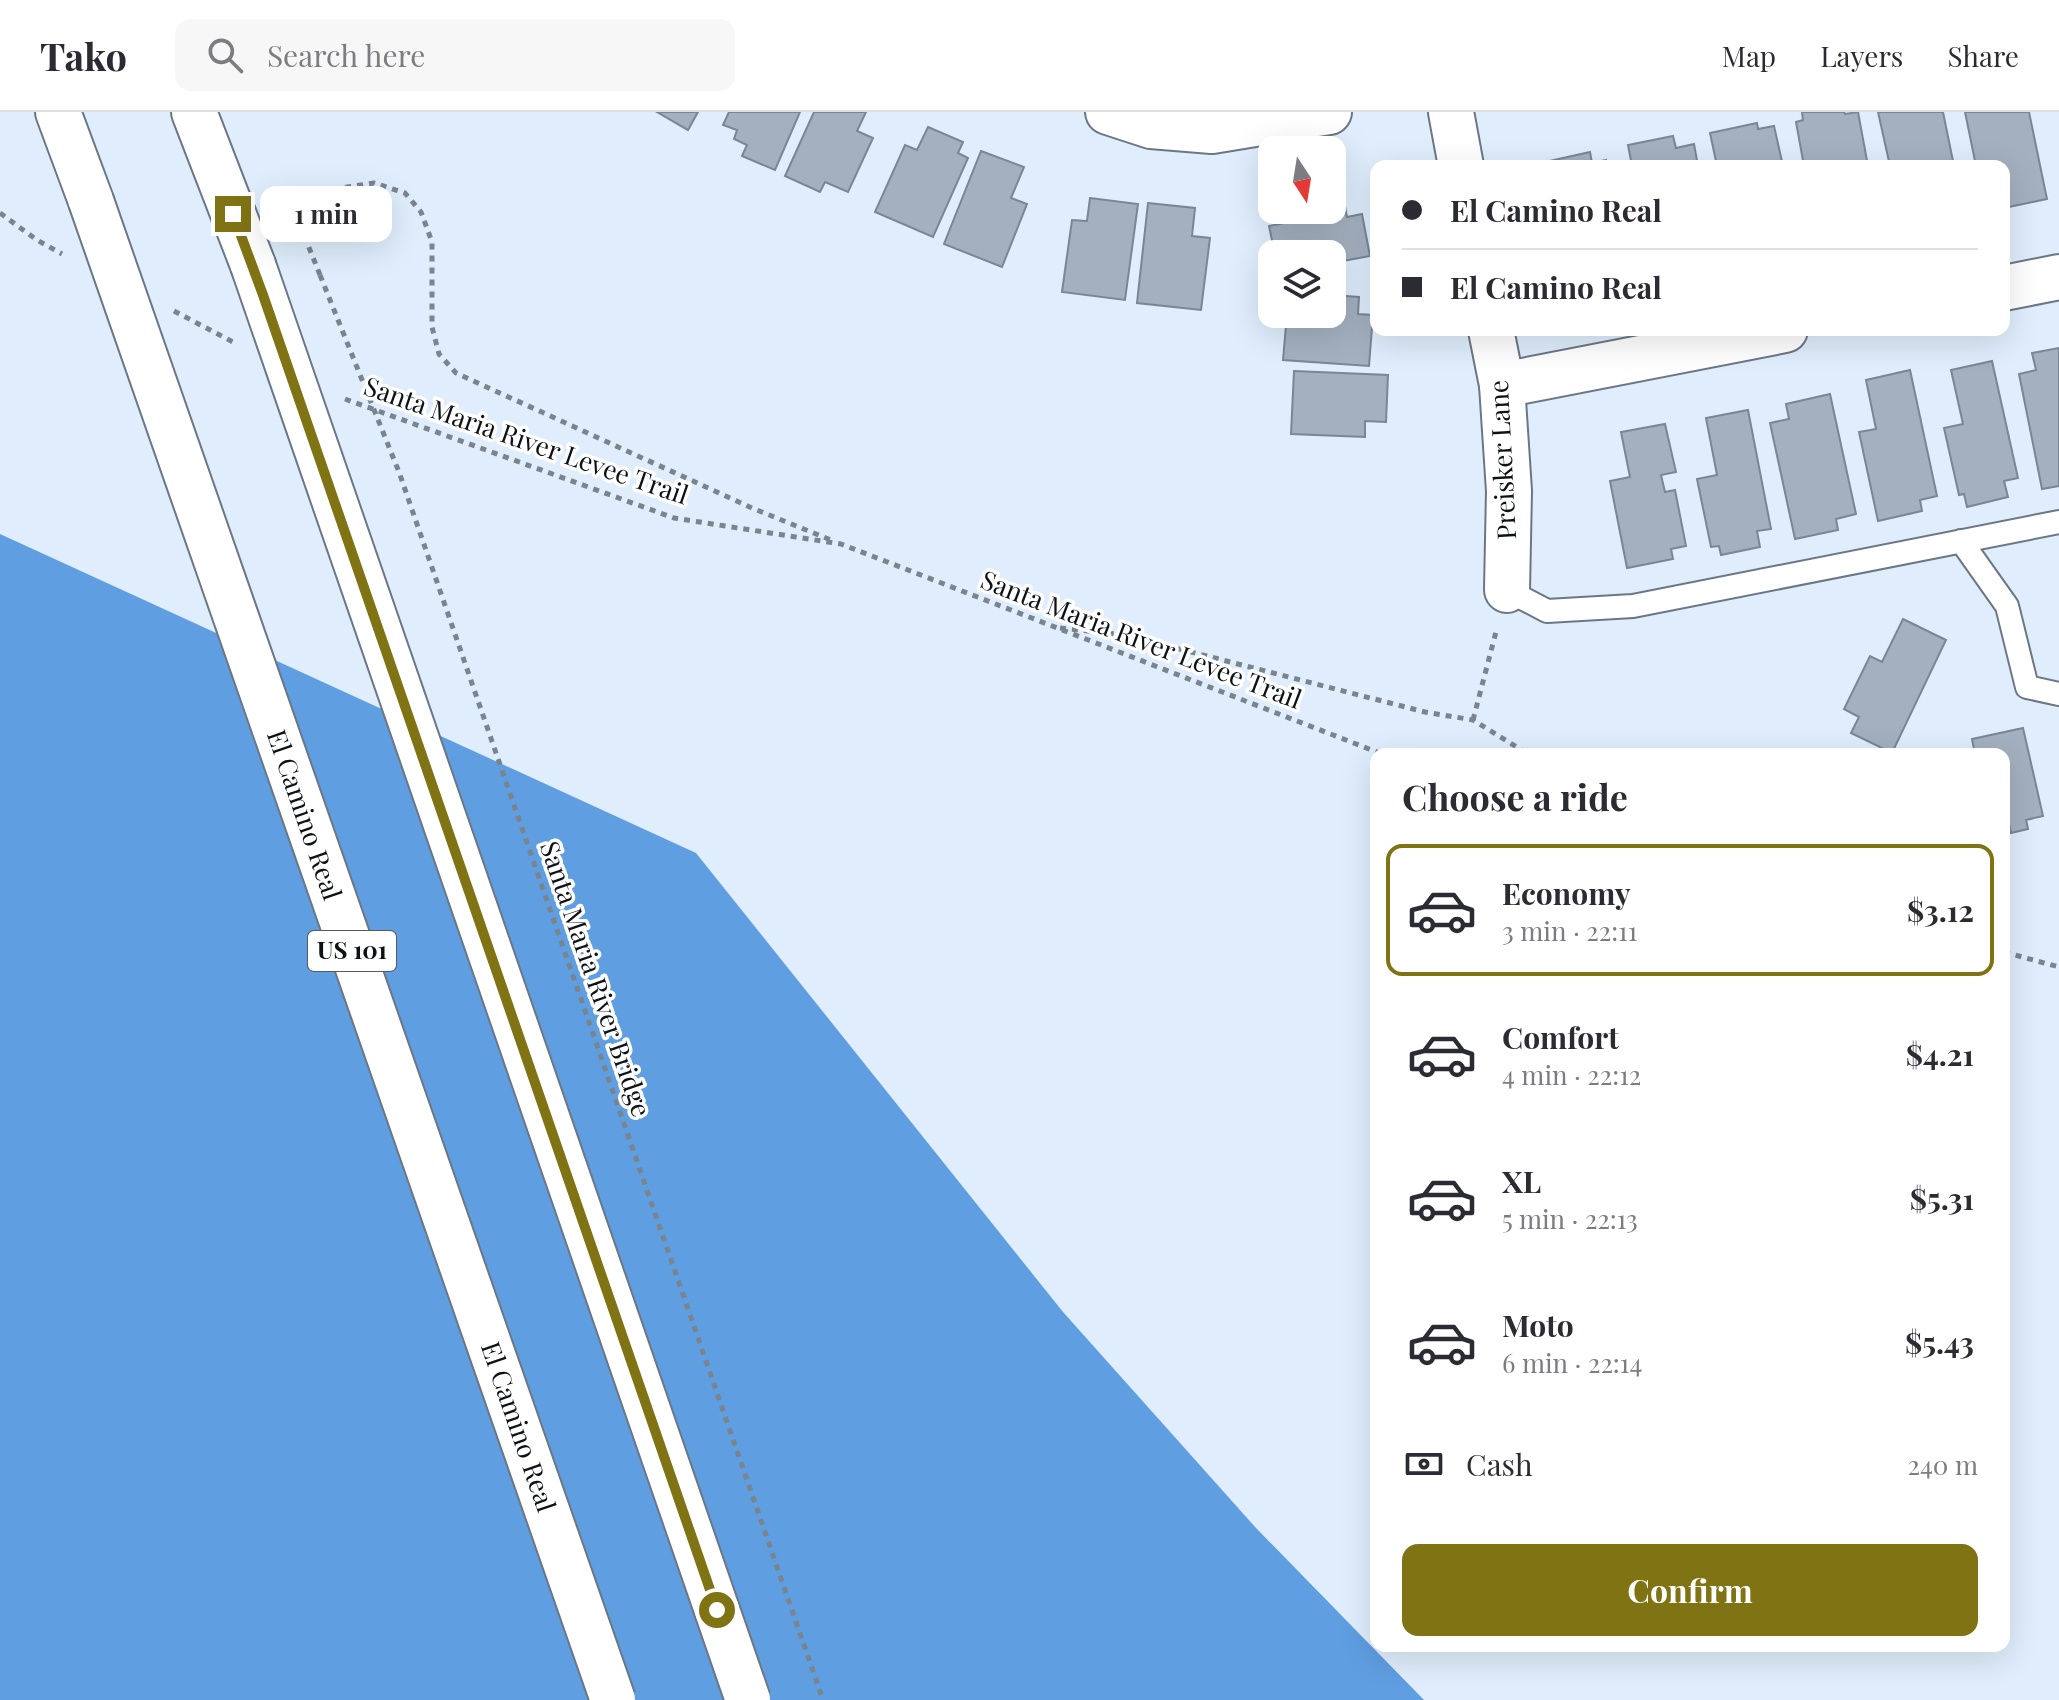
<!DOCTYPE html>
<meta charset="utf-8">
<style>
:root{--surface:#fff;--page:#f7f7f7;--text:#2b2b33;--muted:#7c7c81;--line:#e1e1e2;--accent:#7f7314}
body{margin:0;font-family:"Playfair Display",serif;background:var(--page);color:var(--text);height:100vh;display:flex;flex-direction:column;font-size:30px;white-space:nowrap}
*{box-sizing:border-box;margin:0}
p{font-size:26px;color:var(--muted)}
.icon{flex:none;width:44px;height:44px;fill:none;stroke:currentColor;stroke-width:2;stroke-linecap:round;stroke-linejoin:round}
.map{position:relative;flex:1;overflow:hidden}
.details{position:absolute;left:1370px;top:636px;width:640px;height:904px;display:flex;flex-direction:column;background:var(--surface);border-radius:16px;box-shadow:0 8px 32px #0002}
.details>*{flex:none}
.guide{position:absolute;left:1370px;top:48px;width:640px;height:176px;border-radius:16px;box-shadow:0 8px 32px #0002;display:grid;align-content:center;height:176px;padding:0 32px;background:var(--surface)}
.needle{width:52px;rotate:168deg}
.controls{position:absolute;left:1258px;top:24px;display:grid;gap:16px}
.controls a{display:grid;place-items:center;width:88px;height:88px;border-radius:16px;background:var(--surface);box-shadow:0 8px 32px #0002;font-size:40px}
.end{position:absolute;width:36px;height:36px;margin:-18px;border:10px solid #7f7314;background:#fff;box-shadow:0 0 0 4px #fff}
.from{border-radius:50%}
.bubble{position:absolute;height:56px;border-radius:16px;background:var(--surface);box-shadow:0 8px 32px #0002;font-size:26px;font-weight:700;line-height:56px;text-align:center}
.guide b{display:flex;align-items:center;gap:28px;height:76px;font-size:30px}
.guide b+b{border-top:2px solid var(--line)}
.guide i{width:20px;height:20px;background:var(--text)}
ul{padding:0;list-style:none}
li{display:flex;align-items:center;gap:24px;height:132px;margin:0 16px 12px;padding:0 16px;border:4px solid transparent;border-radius:16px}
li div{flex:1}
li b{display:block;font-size:30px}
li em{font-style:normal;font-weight:700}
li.active{border-color:var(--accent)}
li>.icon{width:72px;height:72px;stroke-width:1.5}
h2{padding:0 32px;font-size:36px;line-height:96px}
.pay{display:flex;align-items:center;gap:20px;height:88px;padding:0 32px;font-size:30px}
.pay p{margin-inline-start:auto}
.cta{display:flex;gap:16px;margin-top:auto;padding:16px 32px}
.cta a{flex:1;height:92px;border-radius:16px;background:var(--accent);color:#fff;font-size:32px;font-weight:700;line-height:92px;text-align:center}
header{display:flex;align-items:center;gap:48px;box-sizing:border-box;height:112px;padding:0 40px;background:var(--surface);border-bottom:2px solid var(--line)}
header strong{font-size:38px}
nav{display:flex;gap:44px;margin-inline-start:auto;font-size:28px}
.search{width:560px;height:72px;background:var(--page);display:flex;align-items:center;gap:20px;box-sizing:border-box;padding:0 28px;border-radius:16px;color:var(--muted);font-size:30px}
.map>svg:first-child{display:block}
.water{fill:#5f9ee1}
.building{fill:#a3b0bf;stroke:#798694;stroke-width:2}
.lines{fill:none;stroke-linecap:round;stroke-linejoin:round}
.service-casing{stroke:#6b7785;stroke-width:26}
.minor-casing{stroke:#6b7785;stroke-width:48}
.motorway-casing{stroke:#6b7785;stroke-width:48}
.path{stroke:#7a848e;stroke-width:5;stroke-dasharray:6 6;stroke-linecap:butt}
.service{stroke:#fff;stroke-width:22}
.minor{stroke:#fff;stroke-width:44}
.motorway{stroke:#fff;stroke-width:44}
.motorway-bridge-casing{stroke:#6b7785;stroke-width:48;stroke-linecap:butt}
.path-bridge{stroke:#7a848e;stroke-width:5;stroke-dasharray:6 6;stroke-linecap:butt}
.motorway-bridge{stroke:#fff;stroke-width:44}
.route{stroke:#7f7314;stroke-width:10}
.labels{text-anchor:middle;stroke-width:7;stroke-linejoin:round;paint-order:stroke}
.shield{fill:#fff;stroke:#56595d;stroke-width:2}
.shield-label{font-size:24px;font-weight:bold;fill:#0d1217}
.street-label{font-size:26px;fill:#0d1217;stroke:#fff}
</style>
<header>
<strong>Tako</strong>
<div class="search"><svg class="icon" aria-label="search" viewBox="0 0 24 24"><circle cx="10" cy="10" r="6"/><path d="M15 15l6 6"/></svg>Search here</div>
<nav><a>Map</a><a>Layers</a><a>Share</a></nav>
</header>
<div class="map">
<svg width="2059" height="1588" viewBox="0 0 2059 1588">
<rect width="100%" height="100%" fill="#dfedfc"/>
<path class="water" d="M 0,422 L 696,741 L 1063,1200 L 1256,1416 L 1424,1588 L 0,1588 Z"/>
<g class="building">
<path d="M 657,0 L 698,0 L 688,18 Z"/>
<path d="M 729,0 L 800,0 L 775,58 L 742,44 L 747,33 L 734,27 L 737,18 L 723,13 Z"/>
<path d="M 814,0 L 866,0 L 857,19 L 873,26 L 848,80 L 825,70 L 820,80 L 785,64 Z"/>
<path d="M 1802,0 L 1844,0 L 1845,2 L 1858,0 L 1868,54 L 1804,54 L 1796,10 L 1803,8 Z"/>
<path d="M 1878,0 L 1943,0 L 1954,54 L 1890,54 Z"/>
<path d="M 1965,0 L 2029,0 L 2047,87 L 2004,96 L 2004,54 L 1993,54 L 1993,52 L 1976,54 Z"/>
<path d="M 1757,11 L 1758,17 L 1774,14 L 1783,54 L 1717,54 L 1710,21 Z"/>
<path d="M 928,15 L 963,30 L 958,41 L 968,46 L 933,125 L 875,100 L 905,33 L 917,38 Z"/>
<path d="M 1673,24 L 1676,36 L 1694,32 L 1698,54 L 1632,54 L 1628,33 Z"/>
<path d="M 981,39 L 1024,55 L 1011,86 L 1027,92 L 1002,155 L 944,132 Z"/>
<path d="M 1590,40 L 1592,51 L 1606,48 L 1607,54 L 1546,54 L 1545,50 Z"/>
<path d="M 1342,78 L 1347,105 L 1362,102 L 1370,144 L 1332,151 L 1332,142 L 1275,142 L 1269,114 L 1301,108 L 1299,98 L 1332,98 L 1332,80 Z"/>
<path d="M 1090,86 L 1138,92 L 1125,188 L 1062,180 L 1072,108 L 1087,109 Z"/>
<path d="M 1148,91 L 1195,96 L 1192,124 L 1210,126 L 1201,198 L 1137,191 Z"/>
<path d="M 1332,183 L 1359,185 L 1358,202 L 1373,203 L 1369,254 L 1283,248 L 1287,202 L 1332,202 Z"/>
<path d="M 2059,236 L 2059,374 L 2042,377 L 2019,262 L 2036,258 L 2032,241 Z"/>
<path d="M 1992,249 L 2018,366 L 2004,369 L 2008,385 L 1967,395 L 1964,382 L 1959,383 L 1944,316 L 1963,312 L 1951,258 Z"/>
<path d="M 1910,258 L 1937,384 L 1920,388 L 1922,399 L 1878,409 L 1859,320 L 1876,317 L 1866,268 Z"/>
<path d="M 1294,259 L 1388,263 L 1386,310 L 1365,309 L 1365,325 L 1291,322 Z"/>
<path d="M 1830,282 L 1856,402 L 1836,407 L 1838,418 L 1795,427 L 1770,311 L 1789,307 L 1786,292 Z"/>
<path d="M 1748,298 L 1771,417 L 1757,419 L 1760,435 L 1721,443 L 1719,434 L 1711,435 L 1697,367 L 1717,363 L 1706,306 Z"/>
<path d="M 1665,312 L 1676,360 L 1661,363 L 1665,380 L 1675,378 L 1686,434 L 1671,437 L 1673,447 L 1627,456 L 1610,369 L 1630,365 L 1621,320 Z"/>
<path d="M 1903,507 L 1946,528 L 1892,641 L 1851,621 L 1859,605 L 1844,597 L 1870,544 L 1882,550 Z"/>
<path d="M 2023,616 L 2043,704 L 2026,708 L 2028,717 L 2011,721 L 2004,691 L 2004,642 L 1975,642 L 1972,627 Z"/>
</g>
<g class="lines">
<g class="service-casing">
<g id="service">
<path d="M 1961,429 L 2007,494 L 2027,575 L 2059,582"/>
<path d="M 1507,478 L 1547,499 L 1633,494 L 2059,410"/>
</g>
</g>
<g class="minor-casing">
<g id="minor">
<path d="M 1108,0 L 1151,14 L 1212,19 L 1329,0"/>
<path d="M 1451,0 L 1461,54"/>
<path d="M 2004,176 L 2059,165"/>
<path d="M 1491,218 L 1502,273 L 1509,379 L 1507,478"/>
<path d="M 1502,273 L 1785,218"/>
</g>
</g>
<g class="motorway-casing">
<g id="motorway">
<path d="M 58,0 L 91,89"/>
<path d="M 194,0 L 253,153"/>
</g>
</g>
<g class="path">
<path d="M 0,101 L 37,128 L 62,142"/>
<path d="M 320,163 L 308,133 L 315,94 L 324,85 L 347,75 L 374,71 L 405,81 L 421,100 L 432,130 L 432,215 L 439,242 L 456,261 L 752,396 L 831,428"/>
<path d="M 174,199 L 233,230"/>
<path d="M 345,287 L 674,406 L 841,432 L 1382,642"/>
<path d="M 1060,516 L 1125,523 L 1425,600 L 1473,608 L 1528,642"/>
<path d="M 1473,608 L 1497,516"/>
<path d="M 2004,840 L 2059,855"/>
</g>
<use href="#service" class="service"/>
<use href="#minor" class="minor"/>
<use href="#motorway" class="motorway"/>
<g class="motorway-bridge-casing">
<g id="motorway-bridge">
<path d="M 91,89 L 613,1588"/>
<path d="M 253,153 L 748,1588"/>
</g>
</g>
<path class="path-bridge" d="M 320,163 L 399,360 L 823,1588"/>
<use href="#motorway-bridge" class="motorway-bridge"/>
</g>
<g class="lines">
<path class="route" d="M 233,102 L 263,183 L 717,1498"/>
</g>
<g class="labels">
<rect class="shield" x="308" y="819" width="88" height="40" rx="6"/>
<g class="shield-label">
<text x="352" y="847">US 101</text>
</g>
<g class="street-label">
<text transform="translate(526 329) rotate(19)" y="9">Santa Maria River Levee Trail</text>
<text transform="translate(1503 348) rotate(-93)" y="9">Preisker Lane</text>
<text transform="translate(1141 528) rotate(21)" y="9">Santa Maria River Levee Trail</text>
<text transform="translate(304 703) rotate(71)" y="9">El Camino Real</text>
<text transform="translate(595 867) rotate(71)" y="9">Santa Maria River Bridge</text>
<text transform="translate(518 1315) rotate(71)" y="9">El Camino Real</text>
</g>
</g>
</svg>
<div class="controls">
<a><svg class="needle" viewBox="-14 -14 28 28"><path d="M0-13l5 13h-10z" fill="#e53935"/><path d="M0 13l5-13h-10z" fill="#7c7c81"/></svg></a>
<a><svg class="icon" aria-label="layers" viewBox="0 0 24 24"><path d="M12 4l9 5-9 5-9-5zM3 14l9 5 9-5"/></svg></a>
</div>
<i class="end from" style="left:717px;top:1498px"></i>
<i class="end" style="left:233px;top:102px"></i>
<div class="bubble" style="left:260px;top:74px;width:132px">1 min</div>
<div class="guide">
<b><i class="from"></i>El Camino Real</b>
<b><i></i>El Camino Real</b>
</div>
<section class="details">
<h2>Choose a ride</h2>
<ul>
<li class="active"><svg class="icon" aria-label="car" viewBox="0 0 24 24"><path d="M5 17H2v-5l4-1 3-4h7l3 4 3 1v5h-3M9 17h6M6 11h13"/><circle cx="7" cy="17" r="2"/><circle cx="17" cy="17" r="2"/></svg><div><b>Economy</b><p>3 min · 22:11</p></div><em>$3.12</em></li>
<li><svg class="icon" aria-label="car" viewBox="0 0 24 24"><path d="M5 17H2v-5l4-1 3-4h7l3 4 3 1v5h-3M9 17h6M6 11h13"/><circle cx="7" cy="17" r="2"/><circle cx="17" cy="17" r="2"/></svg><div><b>Comfort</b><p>4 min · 22:12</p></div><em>$4.21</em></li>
<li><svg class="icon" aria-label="car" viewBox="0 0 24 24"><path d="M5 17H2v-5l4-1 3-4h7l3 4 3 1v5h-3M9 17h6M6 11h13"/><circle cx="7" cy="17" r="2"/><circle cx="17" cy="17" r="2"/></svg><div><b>XL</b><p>5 min · 22:13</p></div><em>$5.31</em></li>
<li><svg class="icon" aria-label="car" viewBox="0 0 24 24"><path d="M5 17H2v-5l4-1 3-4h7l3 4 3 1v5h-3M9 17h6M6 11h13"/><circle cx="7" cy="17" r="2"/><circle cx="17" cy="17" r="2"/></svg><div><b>Moto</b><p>6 min · 22:14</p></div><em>$5.43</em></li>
</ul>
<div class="pay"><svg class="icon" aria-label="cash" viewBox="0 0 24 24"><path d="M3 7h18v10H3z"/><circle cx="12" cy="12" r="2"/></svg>Cash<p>240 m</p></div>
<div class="cta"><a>Confirm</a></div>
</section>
</div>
